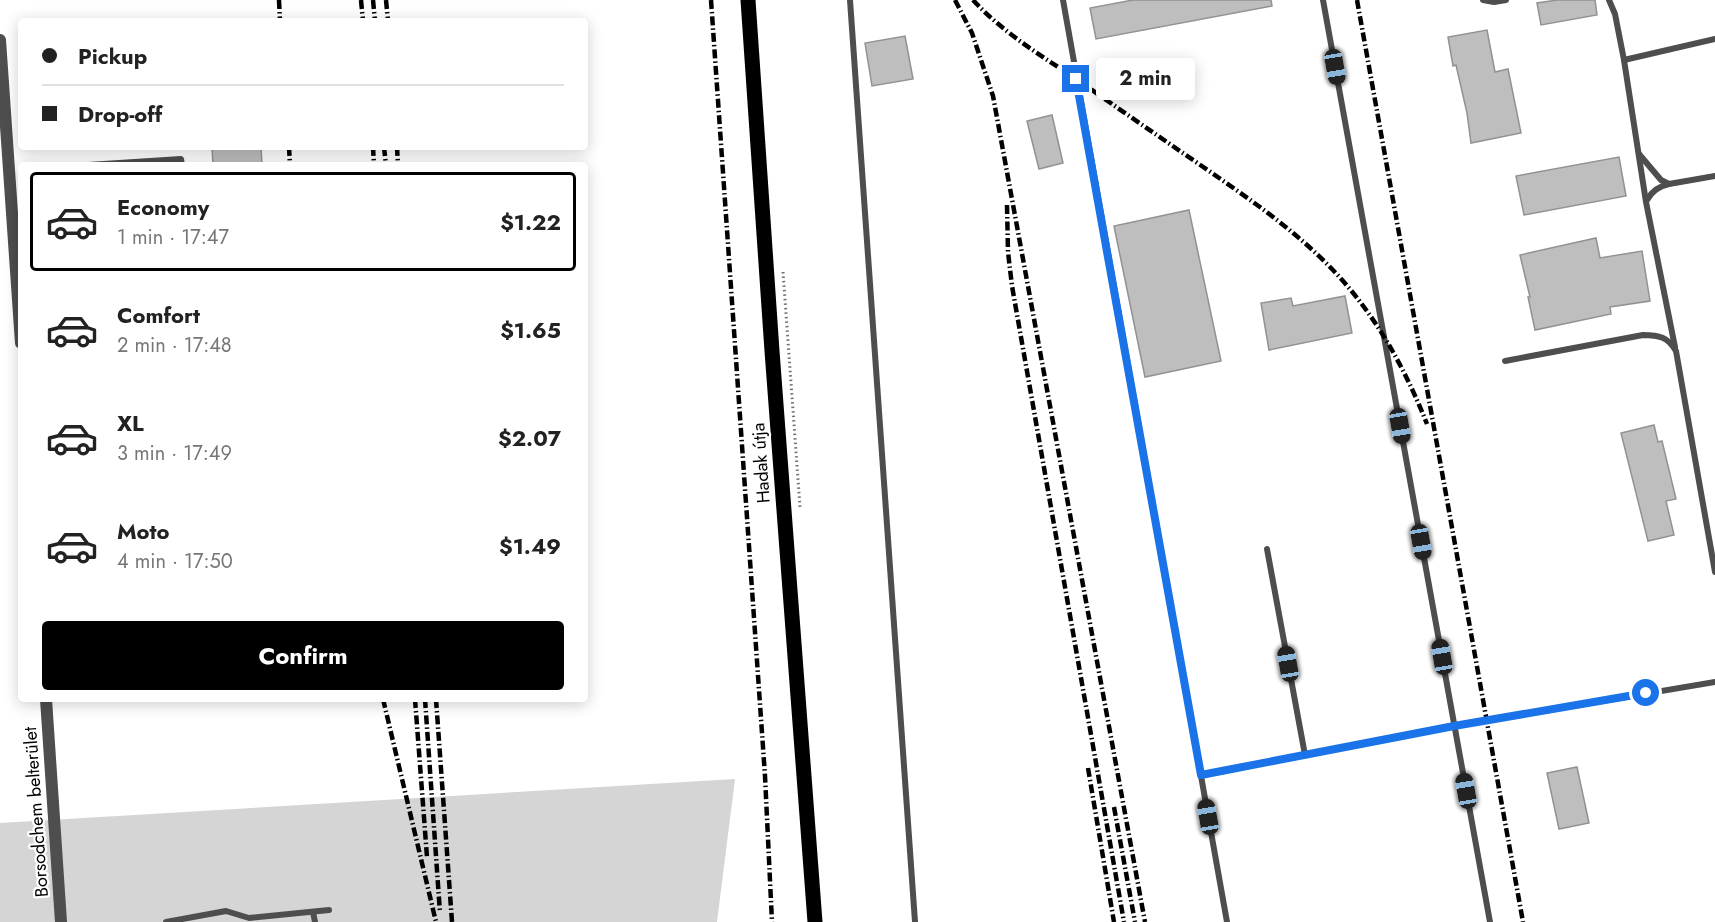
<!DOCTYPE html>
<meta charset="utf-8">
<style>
:root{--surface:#fff;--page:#f6f6f6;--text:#222;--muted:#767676;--line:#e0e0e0;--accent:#000}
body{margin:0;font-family:Jost,sans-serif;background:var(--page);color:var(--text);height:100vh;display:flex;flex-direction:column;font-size:22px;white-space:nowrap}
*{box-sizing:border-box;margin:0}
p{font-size:20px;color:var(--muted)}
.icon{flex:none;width:33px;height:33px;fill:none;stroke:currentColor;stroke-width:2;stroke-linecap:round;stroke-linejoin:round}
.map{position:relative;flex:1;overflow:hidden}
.sheet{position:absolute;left:18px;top:162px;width:570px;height:540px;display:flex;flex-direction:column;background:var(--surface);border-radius:6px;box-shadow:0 3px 15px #0003}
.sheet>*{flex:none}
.top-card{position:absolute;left:18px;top:18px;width:570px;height:132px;border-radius:6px;box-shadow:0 3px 15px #0003;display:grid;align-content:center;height:132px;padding:0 24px;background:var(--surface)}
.end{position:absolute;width:27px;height:27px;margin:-14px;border:8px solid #1a73e8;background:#fff;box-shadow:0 0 0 3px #fff}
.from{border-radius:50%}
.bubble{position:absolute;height:42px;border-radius:6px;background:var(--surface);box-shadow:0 3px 15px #0003;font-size:20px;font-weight:700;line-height:42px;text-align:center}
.car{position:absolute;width:18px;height:36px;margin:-18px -9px;border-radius:8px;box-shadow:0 0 4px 2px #0007;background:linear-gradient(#222 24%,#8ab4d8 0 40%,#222 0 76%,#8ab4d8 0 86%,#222 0)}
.top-card b{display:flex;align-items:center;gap:21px;height:57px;font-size:22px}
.top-card b+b{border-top:2px solid var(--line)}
.top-card i{width:15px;height:15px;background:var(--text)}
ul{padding:10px 0 0;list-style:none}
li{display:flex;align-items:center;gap:18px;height:99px;margin:0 12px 9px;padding:0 12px;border:3px solid transparent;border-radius:6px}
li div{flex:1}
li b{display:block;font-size:22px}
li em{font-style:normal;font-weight:700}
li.current{border-color:var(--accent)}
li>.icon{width:54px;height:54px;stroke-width:1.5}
.cta{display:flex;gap:12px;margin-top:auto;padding:12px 24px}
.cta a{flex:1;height:69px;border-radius:6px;background:var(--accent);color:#fff;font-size:24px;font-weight:700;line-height:69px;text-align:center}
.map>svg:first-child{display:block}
.green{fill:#d5d5d5}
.building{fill:#bebebe;stroke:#929292;stroke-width:1.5}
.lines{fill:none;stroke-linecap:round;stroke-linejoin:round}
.path{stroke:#707070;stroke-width:3;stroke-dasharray:1.5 3;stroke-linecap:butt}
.lane{stroke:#4e4e4e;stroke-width:6}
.street{stroke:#4e4e4e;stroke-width:12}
.primary{stroke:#000;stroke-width:15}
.rail{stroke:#000;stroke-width:4.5;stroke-dasharray:9 3 1.5 3;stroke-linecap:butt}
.route{stroke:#1a73e8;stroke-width:8}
.labels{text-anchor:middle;stroke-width:4.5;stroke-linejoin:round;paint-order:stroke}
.street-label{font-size:18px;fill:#000;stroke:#fff}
</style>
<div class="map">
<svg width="1715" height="922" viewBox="0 0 1715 922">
<rect width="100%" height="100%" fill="#fff"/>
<path class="green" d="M 735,779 L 717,922 L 0,922 L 0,823 Z"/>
<g class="building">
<path d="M 1133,0 L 1271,0 L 1272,6 L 1096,39 L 1090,8 Z"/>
<path d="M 1557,0 L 1595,0 L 1597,15 L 1541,25 L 1537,3 Z"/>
<path d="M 1487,30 L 1495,72 L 1508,69 L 1521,133 L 1471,143 L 1467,113 L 1456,65 L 1453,66 L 1448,37 Z"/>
<path d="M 905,36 L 913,79 L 872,86 L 865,43 Z"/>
<path d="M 1052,115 L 1063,163 L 1039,169 L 1027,121 Z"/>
<path d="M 212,147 L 261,147 L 262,165 L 213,165 Z"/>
<path d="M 1619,157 L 1626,196 L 1524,215 L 1516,176 Z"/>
<path d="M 1189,210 L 1221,361 L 1145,377 L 1114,226 Z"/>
<path d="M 1596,238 L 1600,258 L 1642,251 L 1650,301 L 1610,307 L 1611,314 L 1535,330 L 1528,297 L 1530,297 L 1520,255 Z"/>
<path d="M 1345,296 L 1352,333 L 1269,350 L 1261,303 L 1291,298 L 1293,306 Z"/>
<path d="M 1654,425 L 1658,442 L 1662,441 L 1676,499 L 1666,501 L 1674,535 L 1648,541 L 1621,433 Z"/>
<path d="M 1577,767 L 1589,823 L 1559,829 L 1547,773 Z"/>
</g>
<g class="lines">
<path class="path" d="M 783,272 L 800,507"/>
<g class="lane">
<path d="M 850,0 L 915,922"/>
<path d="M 1063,0 L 1227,922"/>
<path d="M 1323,0 L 1490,922"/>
<path d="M 1483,0 L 1494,2 L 1506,0"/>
<path d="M 1609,0 L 1615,14 L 1624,60 L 1646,202 L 1675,347"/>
<path d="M 1624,60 L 1715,39"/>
<path d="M 1639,154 L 1661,180 L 1669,184 L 1715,176"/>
<path d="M 88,165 L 181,159 L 182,165"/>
<path d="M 1647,200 C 1652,191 1659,186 1669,184"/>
<path d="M 1505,361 L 1643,335 C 1659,335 1668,337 1676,351 L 1715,572"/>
<path d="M 1267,549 L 1305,755"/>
<path d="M 1201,775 L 1454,726 L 1715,682"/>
<path d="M 313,912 L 315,922"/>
<path d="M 166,922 L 226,911 L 249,918 L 329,910"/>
</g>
<g class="street">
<path d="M 0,40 L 21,343"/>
<path d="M 46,699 L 61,922"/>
</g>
<path class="primary" d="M 748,0 L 772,351 L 815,922"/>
<g class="rail">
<path d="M 279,0 L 280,21"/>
<path d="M 361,0 L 363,21"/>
<path d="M 373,0 L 375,21"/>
<path d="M 386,0 L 388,21"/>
<path d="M 711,0 L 765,776 L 772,922"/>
<path d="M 955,0 L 972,33 L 993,96 L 1145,922"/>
<path d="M 973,0 C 1005,35 1047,59 1085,85 C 1126,114 1167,142 1209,171 C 1251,200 1294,230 1330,267 C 1374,312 1404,366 1427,424"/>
<path d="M 1357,0 L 1523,922"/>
<path d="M 289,147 L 290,165"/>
<path d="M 373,147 L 374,165"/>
<path d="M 384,147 L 386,165"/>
<path d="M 397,147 L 398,165"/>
<path d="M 1007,205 L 1008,252 L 1012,286 L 1124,922"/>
<path d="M 383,699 L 436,922"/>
<path d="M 415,699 L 427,857"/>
<path d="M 425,699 L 440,913"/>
<path d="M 436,699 L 452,922"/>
<path d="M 1088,768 L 1114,922"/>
<path d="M 1114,807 L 1135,922"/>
</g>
</g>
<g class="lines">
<path class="route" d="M 1076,79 L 1201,775 L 1454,726 L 1646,693"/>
</g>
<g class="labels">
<g class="street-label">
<text transform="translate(761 463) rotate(-94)" y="6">Hadak útja</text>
<text transform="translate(36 812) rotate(-94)" y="6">Borsodchem belterület</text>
</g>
</g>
</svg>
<i class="end from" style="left:1646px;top:693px"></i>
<i class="end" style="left:1076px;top:79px"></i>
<div class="bubble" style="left:1096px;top:58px;width:99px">2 min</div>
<i class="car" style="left:1335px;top:67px;rotate:170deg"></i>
<i class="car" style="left:1400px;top:426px;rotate:170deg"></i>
<i class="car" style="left:1421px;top:542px;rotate:170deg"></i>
<i class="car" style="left:1442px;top:657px;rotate:350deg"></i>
<i class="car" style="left:1288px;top:664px;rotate:350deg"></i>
<i class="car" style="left:1466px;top:791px;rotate:350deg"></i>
<i class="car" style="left:1208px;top:817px;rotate:350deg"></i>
<div class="top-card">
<b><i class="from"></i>Pickup</b>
<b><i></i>Drop-off</b>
</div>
<section class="sheet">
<ul>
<li class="current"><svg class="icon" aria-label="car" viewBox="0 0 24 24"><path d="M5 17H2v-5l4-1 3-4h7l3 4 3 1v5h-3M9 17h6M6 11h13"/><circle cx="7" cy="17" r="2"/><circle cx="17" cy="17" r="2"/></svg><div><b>Economy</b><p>1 min · 17:47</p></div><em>$1.22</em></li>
<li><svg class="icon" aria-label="car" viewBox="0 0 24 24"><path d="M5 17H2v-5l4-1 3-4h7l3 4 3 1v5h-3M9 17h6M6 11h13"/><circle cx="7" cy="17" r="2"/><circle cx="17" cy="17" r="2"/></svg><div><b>Comfort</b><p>2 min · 17:48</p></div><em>$1.65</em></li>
<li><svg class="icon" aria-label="car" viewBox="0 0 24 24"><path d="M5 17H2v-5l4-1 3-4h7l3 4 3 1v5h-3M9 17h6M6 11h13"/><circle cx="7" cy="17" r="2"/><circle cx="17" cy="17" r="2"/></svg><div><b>XL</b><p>3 min · 17:49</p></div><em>$2.07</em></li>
<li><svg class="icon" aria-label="car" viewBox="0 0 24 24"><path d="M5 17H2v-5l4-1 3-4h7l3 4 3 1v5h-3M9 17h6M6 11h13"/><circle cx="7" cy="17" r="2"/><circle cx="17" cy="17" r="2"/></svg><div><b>Moto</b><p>4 min · 17:50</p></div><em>$1.49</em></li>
</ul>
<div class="cta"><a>Confirm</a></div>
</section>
</div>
